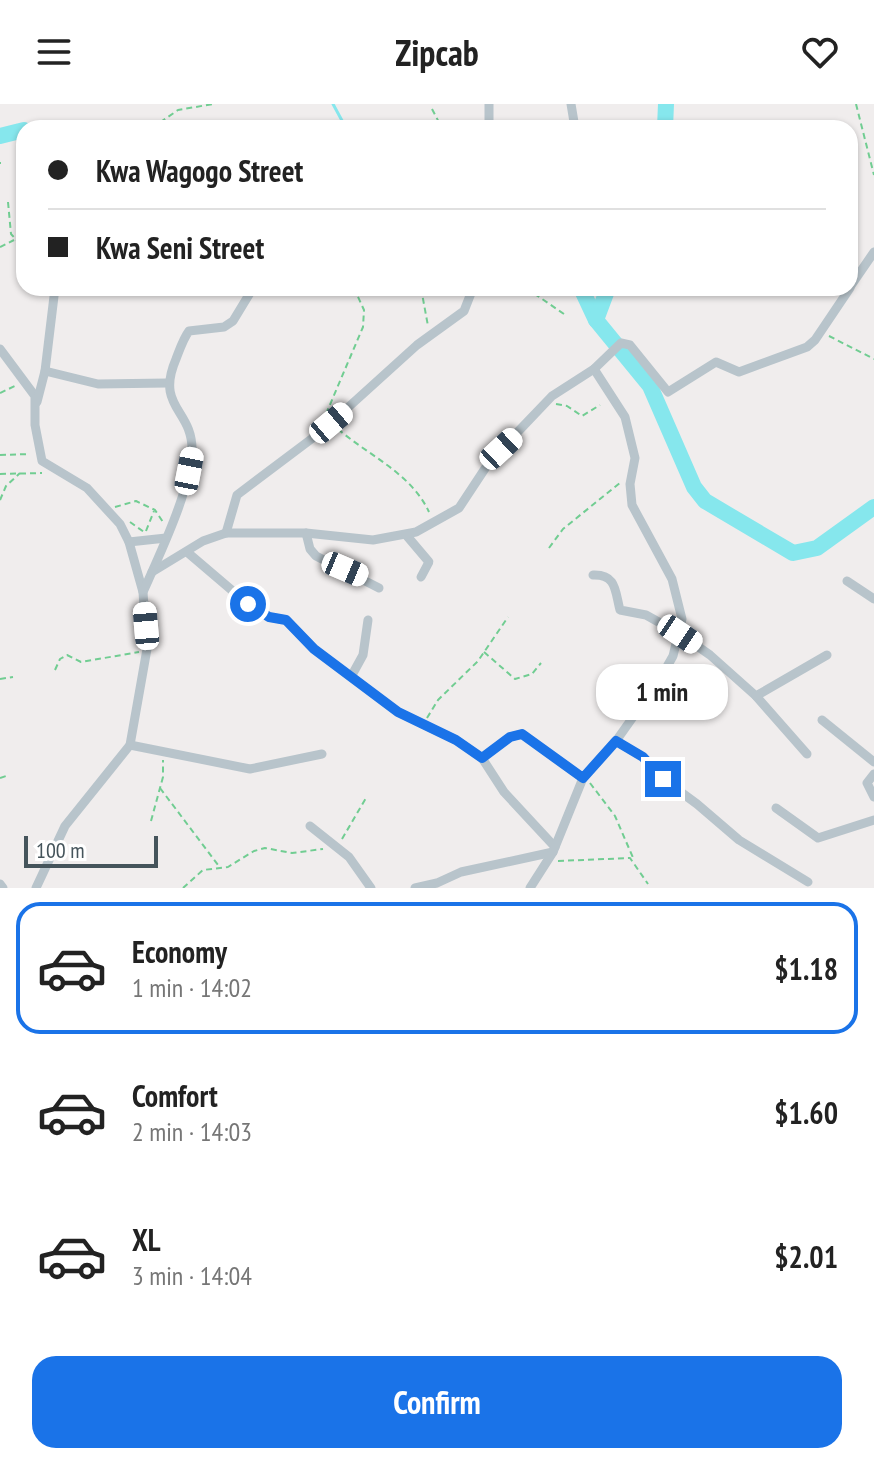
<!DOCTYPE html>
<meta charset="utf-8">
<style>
:root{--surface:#fff;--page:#f2f2f2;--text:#222;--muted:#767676;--line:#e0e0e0;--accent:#1a73e8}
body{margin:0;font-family:"PT Sans Narrow",sans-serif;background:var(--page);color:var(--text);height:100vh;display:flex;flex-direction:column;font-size:30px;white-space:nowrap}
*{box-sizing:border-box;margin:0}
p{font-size:26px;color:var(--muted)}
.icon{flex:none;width:44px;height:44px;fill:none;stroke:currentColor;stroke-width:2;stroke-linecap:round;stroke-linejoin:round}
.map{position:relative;height:784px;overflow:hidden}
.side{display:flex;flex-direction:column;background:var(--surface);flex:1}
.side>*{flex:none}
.guide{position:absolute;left:16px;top:16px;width:842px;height:176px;border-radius:24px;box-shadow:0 2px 6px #0004;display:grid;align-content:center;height:176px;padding:0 32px;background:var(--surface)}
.scale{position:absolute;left:24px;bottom:20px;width:134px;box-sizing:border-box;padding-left:8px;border:4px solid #45545b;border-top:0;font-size:22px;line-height:28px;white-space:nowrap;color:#45545b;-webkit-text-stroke:6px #fff;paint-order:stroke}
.end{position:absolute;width:36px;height:36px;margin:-18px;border:10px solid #1a73e8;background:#fff;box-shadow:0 0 0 4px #fff}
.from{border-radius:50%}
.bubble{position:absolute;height:56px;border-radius:24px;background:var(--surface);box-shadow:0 2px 6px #0004;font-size:26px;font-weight:700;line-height:56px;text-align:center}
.car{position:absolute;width:24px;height:48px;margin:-24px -12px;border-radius:10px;box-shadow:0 0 6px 2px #0007;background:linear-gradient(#fff 24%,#345 0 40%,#fff 0 76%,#345 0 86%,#fff 0)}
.guide b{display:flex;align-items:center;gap:28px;height:76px;font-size:30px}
.guide b+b{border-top:2px solid var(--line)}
.guide i{width:20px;height:20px;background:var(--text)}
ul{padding:14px 0 0;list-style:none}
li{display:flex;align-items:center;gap:24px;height:132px;margin:0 16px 12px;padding:0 16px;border:4px solid transparent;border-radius:24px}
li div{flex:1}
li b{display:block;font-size:30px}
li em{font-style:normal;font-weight:700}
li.current{border-color:var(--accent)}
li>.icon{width:72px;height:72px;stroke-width:1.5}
.action{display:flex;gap:16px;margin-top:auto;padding:16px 32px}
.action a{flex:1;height:92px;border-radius:24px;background:var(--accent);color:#fff;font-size:32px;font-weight:700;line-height:92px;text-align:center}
header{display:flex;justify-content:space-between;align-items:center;height:104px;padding:0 32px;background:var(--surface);font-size:36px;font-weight:700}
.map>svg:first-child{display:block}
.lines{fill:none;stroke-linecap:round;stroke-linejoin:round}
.stream{stroke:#86e7ed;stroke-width:3}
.river{stroke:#86e7ed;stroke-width:16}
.path{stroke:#71cd92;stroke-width:2;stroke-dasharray:6 4;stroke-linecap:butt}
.minor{stroke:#b8c4cb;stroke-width:9}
.route{stroke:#1a73e8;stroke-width:10}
</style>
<header><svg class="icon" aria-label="menu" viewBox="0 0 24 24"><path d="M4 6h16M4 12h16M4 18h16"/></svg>Zipcab<svg class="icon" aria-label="heart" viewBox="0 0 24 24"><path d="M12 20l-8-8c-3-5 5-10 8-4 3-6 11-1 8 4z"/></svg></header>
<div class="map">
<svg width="874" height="784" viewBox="0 0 874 784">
<rect width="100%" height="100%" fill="#f0eded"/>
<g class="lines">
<path class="stream" d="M 333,0 L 346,24"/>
<g class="river">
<path d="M 665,24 L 666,0"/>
<path d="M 0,32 L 24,26"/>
<path d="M 581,184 L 596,216 L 650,282 L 694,383 L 705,397 L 793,449 L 817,444 L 874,403"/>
<path d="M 596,216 L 608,184"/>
</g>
<g class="path">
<path d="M 856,0 L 874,71"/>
<path d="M 432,5 L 442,24"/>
<path d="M 152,24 L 178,6 L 213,0"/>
<path d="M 0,59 L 1,59"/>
<path d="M 8,98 L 11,130 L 24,144"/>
<path d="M 0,143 L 14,136"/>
<path d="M 421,184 L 428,222"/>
<path d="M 526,184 L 564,210"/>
<path d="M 829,232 L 874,255"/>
<path d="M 0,289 L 17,281"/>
<path d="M 556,300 L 567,302 L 582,312 L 600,301"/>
<path d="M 326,310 L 363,223 L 364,206 L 354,184"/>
<path d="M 338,325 C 369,352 411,369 429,408"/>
<path d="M 0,351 L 30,350"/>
<path d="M 0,370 L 42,369"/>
<path d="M 0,396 L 6,382 L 20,369"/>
<path d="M 115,403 L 136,397 L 155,406 L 163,418"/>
<path d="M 130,418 L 144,428"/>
<path d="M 146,427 L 154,407"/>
<path d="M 549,444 L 563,425 L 621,378"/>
<path d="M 484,548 L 515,575 L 532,570 L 541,559"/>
<path d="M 55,566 L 60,555 L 67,551 L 81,558 L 139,548"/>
<path d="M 0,575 L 13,573"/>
<path d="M 427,614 L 438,596 L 478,557 L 508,513"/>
<path d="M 0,674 L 6,672"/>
<path d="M 590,679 L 615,712 L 634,756"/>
<path d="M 160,684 L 218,761"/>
<path d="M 151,717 L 163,673 L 163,656"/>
<path d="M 342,735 L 366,694"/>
<path d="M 558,757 L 630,754 L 648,780"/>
<path d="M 183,784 L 203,766 L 228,763 L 254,747 L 265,744 L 292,749 L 323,745"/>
</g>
<g class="minor">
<path d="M 571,0 L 575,24"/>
<path d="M 489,24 L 489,0"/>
<path d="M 850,183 L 874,148"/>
<path d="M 0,245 L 35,292 L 35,321 L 42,357 L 87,384 L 120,420 L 129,438 L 143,488 L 147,545 L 130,641 L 65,722 L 36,784"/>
<path d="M 45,267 L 98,280 L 167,279"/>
<path d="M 37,298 L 45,267 L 55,184"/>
<path d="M 226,429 L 237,391 L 322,327 L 417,241 L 464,207 L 473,184"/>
<path d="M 306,429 L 310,445 L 316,452 L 379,484"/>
<path d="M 407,432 L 429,458 L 421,473"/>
<path d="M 129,438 L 166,434"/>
<path d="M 187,448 L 248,500 L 269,513 L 286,516 L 314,545 L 398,608 L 456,636 L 482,654 L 504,688 L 555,743"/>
<path d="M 152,468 L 203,437 L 226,429 L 306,429 L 373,436 L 416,428 L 459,404 L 490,357 L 552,292 L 594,265 L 621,239 L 630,241 L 668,288 L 716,258 L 739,268 L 807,243 L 815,236 L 850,184"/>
<path d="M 593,471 C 617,470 615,488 620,506 L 646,511 L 680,530 L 710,551 L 756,592 L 827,551"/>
<path d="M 847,477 L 874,495"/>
<path d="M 143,488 C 159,452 191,385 192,347 C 193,305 155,304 176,255 C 180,245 183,235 189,227 L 224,223 L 233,217 L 253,184"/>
<path d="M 352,571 L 363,551 L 368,516"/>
<path d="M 756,592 L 807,650"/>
<path d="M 822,616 L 874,658"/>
<path d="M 616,637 L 643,653 L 663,675 L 697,700 L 739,736 L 808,778"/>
<path d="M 130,641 L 250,665 L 322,650"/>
<path d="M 482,654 L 510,633 L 522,630 L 583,674"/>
<path d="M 874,670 L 867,679 L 874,693"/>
<path d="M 776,704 L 818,734 L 874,716"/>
<path d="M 310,722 L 349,753 L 371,784"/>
<path d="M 0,780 L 3,784"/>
<path d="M 415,784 L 437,779 L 461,768 L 553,748"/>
<path d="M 530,784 L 553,748 L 583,674 L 616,637 L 660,575 L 673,552 L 682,515 L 672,475 L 632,401 L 630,380 L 635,354 L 625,313 L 594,265"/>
</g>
</g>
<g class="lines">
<path class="route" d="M 248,500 L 269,513 L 286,516 L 314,545 L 398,608 L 456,636 L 482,654 L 510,633 L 522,630 L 583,674 L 616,637 L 643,653 L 663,675"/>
</g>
</svg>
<div class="scale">100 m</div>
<i class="end from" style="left:248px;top:500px"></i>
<i class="end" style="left:663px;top:675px"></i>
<div class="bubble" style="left:596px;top:560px;width:132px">1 min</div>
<i class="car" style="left:331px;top:319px;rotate:50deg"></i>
<i class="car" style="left:501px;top:345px;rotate:47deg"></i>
<i class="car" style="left:189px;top:367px;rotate:11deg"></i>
<i class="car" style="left:345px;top:465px;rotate:113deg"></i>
<i class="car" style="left:146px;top:522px;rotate:355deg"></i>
<i class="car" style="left:680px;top:530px;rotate:124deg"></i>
<div class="guide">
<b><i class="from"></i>Kwa Wagogo Street</b>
<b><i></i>Kwa Seni Street</b>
</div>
</div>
<section class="side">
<ul>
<li class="current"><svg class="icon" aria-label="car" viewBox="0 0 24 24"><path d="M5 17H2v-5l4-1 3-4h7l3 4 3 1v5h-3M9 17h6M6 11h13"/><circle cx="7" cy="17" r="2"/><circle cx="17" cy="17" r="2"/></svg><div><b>Economy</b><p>1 min · 14:02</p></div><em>$1.18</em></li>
<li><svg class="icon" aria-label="car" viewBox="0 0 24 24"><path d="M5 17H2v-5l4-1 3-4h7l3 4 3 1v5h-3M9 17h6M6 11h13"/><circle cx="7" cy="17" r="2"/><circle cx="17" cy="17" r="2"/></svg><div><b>Comfort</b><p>2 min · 14:03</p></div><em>$1.60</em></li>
<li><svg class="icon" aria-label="car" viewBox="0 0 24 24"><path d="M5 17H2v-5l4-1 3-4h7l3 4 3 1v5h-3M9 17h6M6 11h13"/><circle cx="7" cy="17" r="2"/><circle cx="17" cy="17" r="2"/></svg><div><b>XL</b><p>3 min · 14:04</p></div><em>$2.01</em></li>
</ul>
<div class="action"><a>Confirm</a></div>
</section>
